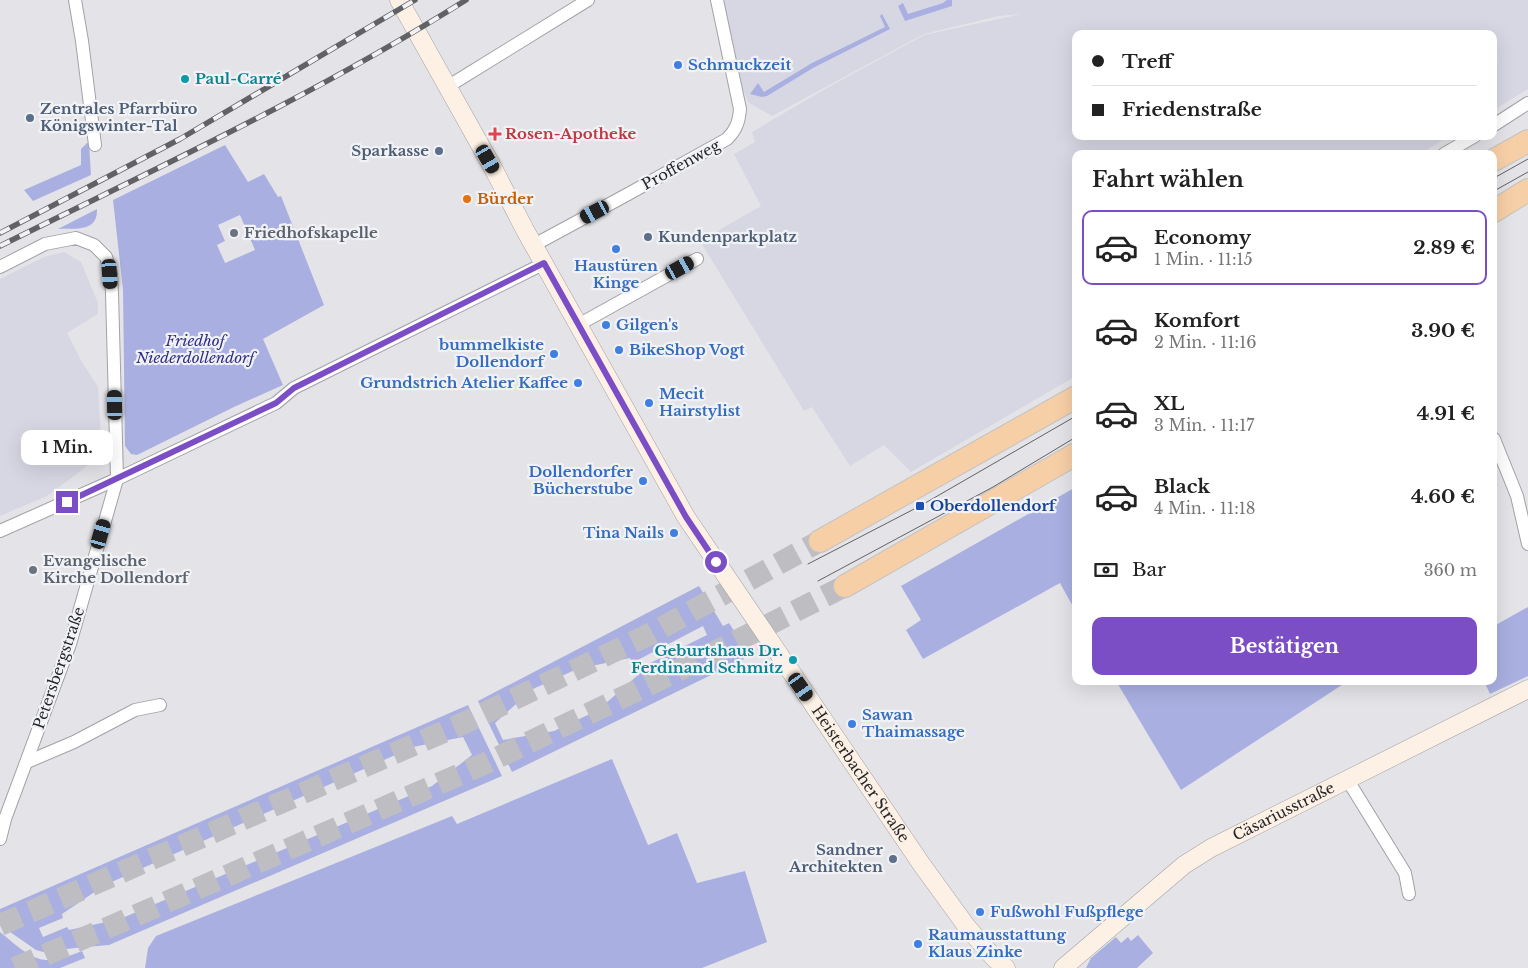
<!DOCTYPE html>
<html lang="de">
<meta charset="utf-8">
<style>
:root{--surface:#fff;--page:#f2f2f2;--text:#222;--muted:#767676;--line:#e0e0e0;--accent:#7c4ec6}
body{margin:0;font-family:"Libre Baskerville",serif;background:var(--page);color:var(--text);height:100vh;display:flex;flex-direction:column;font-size:19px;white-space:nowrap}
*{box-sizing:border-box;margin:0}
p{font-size:16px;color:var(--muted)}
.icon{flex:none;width:28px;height:28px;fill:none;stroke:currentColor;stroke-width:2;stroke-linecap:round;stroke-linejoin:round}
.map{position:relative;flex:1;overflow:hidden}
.drawer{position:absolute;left:1072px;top:150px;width:425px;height:535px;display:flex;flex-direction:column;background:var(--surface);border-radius:10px;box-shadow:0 5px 20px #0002}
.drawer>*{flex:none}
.top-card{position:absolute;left:1072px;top:30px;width:425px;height:110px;border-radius:10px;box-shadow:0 5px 20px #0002;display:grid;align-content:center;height:110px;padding:0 20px;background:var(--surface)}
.end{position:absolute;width:22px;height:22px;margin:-11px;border:6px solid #7c4ec6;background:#fff;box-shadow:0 0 0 2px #fff}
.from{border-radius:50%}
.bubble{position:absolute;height:35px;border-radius:10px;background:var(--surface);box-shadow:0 5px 20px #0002;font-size:16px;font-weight:700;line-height:35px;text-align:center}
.car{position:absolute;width:15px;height:30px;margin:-15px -8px;border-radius:6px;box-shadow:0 0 4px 1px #0007;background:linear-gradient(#222 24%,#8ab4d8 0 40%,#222 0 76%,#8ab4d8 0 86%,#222 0)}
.top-card b{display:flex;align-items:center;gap:18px;height:48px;font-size:19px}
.top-card b+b{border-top:1px solid var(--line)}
.top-card i{width:12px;height:12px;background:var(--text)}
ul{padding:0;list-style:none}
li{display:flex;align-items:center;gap:15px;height:75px;margin:0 10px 8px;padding:0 10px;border:2px solid transparent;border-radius:10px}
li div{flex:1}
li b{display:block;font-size:19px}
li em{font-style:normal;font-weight:700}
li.current{border-color:var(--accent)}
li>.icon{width:45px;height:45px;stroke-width:1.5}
h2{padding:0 20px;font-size:22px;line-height:60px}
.pay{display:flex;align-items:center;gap:12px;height:55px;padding:0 20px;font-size:19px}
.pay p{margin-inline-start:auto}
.button{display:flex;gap:10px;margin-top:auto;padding:10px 20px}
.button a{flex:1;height:58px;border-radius:10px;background:var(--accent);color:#fff;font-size:20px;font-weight:700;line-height:58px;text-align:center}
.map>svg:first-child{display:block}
.built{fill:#d6d7e3}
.green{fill:#a9b0e1;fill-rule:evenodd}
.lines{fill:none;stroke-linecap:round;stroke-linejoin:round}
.highway-tunnel{stroke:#bebec2;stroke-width:22;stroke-dasharray:22 11;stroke-linecap:butt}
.street-casing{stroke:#a2a2a6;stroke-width:14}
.secondary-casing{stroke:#a2a2a6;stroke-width:19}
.highway-casing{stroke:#c3c3c3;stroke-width:24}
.street{stroke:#fff;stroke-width:12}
.secondary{stroke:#fdf1e5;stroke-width:18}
.highway{stroke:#f7cfa7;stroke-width:22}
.tram{stroke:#626265;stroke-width:1}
.rail-casing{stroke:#626265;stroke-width:5.5}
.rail{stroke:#f1f2f6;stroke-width:4;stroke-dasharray:11;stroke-linecap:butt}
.route{stroke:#7c4ec6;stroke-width:6}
.shop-dot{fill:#3f7fe0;stroke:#f1f2f6;stroke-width:2}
.culture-dot{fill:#0f9aa8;stroke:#f1f2f6;stroke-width:2}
.service-dot{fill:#5c6f8a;stroke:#f1f2f6;stroke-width:2}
.health-dot{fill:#e0444e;stroke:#f1f2f6;stroke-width:2}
.food-dot{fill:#e8710a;stroke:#f1f2f6;stroke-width:2}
.worship-dot{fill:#6b7280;stroke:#f1f2f6;stroke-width:2}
.transit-dot{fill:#1a4fb4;stroke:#f1f2f6;stroke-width:2}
.labels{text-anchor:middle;stroke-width:4.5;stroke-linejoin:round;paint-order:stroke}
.shop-label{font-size:15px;font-weight:bold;fill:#366cbe;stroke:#f1f2f6;text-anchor:start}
.culture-label{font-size:15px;font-weight:bold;fill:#0d838f;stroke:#f1f2f6;text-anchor:start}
.service-label{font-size:15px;font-weight:bold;fill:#4e5e75;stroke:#f1f2f6;text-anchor:start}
.health-label{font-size:15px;font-weight:bold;fill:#be3a42;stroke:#f1f2f6;text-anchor:start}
.street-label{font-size:15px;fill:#272729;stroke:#f1f2f6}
.food-label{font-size:15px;font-weight:bold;fill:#c56008;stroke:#f1f2f6;text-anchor:start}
.worship-label{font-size:15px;font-weight:bold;fill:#5b616d;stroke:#f1f2f6;text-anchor:start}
.park-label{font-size:15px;font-style:italic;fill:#322e86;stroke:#f1f2f6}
.transit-label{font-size:15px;font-weight:bold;fill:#164399;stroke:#f1f2f6;text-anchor:start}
</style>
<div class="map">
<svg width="1528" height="968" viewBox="0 0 1528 968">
<rect width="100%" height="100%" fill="#e4e4e8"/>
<g class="built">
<path d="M 722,0 L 1528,0 L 1528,89 L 1494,110 L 1494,34 L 1076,34 L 1076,136 L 1449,136 L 1420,154 L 1076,154 L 1076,376 L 911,472 L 884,445 L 850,466 L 812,407 L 804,411 L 700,241 L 761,206 L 734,154 L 755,142 L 752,132 L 825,89 L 924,35 L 1022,14 L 999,16 L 924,34 L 772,116 L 749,103 L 737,78 Z"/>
<path d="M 64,252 L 81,262 L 98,303 L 98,314 L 67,333 L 82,362 L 98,387 L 102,455 L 47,496 L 0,516 L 0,279 L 44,257 Z"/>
</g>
<g class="green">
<path d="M 947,0 L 952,0 L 952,6 L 905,21 L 898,6 L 903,3 L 908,14 L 943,3 Z"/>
<path d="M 882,14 L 890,29 L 813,68 L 767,96 L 762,97 L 750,94 L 758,83 L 764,92 L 812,63 L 885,27 L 880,16 Z"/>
<path d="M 87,143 L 89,143 L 91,175 L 33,201 L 24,190 L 81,165 L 81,149 Z"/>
<path d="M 225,145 L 248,182 L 264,174 L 278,197 L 281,196 L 324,305 L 263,339 L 283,385 L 234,407 L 137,455 L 131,454 L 125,446 L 123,290 L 113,200 ZM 240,215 L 255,250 L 225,263 L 217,245 L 225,241 L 218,225 Z"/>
<path d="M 97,209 C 98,233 74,228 58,229 Z"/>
<path d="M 1076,487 L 1076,612 L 1060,583 L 923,659 L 906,630 L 921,620 L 901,586 Z"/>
<path d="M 699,586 L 723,626 L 729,623 L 744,646 L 740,648 L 744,659 L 512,772 L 478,701 ZM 703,626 L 707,635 L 636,670 L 638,675 L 598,710 L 554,731 L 503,740 L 495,723 L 533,689 L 577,669 L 630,658 L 632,663 Z"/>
<path d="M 1528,607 L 1528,676 L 1490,694 L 1484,681 L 1494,681 L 1494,626 Z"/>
<path d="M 1116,681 L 1348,681 L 1181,790 Z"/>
<path d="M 468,705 L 502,776 L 109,945 L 85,947 L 57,950 L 47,953 L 36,950 L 0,925 L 0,909 ZM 463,737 L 472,755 L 432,786 L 120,919 L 69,930 L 67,927 L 43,937 L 39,928 L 63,918 L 62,914 L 105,885 L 413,747 Z"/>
<path d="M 612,759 L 648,845 L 677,833 L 697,883 L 745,871 L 767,942 L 702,968 L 145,968 L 148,948 L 156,936 L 452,816 L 457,824 Z"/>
<path d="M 0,932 C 13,942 30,960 47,960 C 59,961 71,955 82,951 L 85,958 L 60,968 L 0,968 Z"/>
<path d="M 1138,935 L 1153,953 L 1137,968 L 1086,968 L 1091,958 L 1116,937 L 1121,943 L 1128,937 L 1131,941 Z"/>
</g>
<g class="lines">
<g class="highway-tunnel">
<path d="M 0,925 L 464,723 L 650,634 L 820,541"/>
<path d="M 15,968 L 486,763 L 669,675 L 845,586"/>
</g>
<g class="street-casing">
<g id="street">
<path d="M 75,0 L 82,41 L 95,145"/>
<path d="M 447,87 L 588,0"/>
<path d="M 1494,125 L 1528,103"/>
<path d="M 1444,154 L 1475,136"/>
<path d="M 534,245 L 630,193 L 727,139 C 736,130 739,122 740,109 L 717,0"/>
<path d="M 0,267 L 45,244 L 76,238 L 94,245 L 106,257 L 111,274 L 112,293 L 117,479 L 70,644 L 5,819 L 0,839"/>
<path d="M 578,325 L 697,259"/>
<path d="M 1494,439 L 1517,496 L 1528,544"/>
<path d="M 0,531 L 117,479 L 276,403 L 294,388 L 545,263"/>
<path d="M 27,762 L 74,742 L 135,710 L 160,705"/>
<path d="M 1347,779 L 1405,873 L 1409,894"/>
</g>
</g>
<g class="secondary-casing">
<g id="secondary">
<path id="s1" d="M 399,0 L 493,168 L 525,230 L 686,517 L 922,865 L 967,927 L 995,959 L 1006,968"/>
<path id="s2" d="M 1063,968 L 1184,865 L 1211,848 L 1528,689"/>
</g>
</g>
<g class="highway-casing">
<g id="highway">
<path d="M 1494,160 L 1528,141"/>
<path d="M 1494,211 L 1528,190"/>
<path d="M 820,541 L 1076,397"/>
<path d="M 845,586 L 1076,454"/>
</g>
</g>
<use href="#street" class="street"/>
<use href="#secondary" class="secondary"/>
<use href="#highway" class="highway"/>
<g class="tram">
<path d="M 1494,178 L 1528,159"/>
<path d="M 1494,191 L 1528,172"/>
<path d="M 808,564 L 920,506 L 1076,416"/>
<path d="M 818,581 L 993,487 L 1076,437"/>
</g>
<g class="rail-casing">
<g id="rail">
<path d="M 0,233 L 180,139 L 415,0"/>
<path d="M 0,246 C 157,168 317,94 466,0"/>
</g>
</g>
<use href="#rail" class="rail"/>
</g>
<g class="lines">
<path class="route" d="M 67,502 L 276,403 L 294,388 L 544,263 L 686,517 L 716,562"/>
</g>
<g class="shop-dot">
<circle cx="678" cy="65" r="5"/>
<circle cx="616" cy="249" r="5"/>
<circle cx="606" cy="325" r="5"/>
<circle cx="619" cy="350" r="5"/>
<circle cx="554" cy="354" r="5"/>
<circle cx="578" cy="383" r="5"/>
<circle cx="649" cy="403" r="5"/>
<circle cx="643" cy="481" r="5"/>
<circle cx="674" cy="533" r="5"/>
<circle cx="852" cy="724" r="5"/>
<circle cx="980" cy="912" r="5"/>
<circle cx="918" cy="944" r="5"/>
</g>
<g class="culture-dot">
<circle cx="185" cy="79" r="5"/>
<circle cx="793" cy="660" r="5"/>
</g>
<g class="service-dot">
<circle cx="30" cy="118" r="5"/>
<circle cx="439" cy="151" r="5"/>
<circle cx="648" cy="237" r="5"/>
<circle cx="893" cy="859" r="5"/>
</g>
<path class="health-dot" d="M492.5 126.5h5v5h5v5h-5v5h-5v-5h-5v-5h5z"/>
<circle class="food-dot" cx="467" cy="199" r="5"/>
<g class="worship-dot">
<circle cx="234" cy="233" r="5"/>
<circle cx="33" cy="570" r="5"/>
</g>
<rect class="transit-dot" x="915" y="501" width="10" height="10" rx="2.5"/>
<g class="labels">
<g class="shop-label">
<text x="688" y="70">Schmuckzeit</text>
<text x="616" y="271" text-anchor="middle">Haustüren<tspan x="616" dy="17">Kinge</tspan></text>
<text x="616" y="330">Gilgen's</text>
<text x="544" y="350" text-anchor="end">bummelkiste<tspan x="544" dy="17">Dollendorf</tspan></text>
<text x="629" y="355">BikeShop Vogt</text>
<text x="568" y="388" text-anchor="end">Grundstrich Atelier Kaffee</text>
<text x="659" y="399">Mecit<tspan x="659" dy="17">Hairstylist</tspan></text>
<text x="633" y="477" text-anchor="end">Dollendorfer<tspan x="633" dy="17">Bücherstube</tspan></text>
<text x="664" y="538" text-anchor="end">Tina Nails</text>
<text x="862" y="720">Sawan<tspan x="862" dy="17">Thaimassage</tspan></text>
<text x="990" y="917">Fußwohl Fußpflege</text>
<text x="928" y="940">Raumausstattung<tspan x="928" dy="17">Klaus Zinke</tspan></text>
</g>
<g class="culture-label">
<text x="195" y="84">Paul-Carré</text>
<text x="783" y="656" text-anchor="end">Geburtshaus Dr.<tspan x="783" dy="17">Ferdinand Schmitz</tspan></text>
</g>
<g class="service-label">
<text x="40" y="114">Zentrales Pfarrbüro<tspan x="40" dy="17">Königswinter-Tal</tspan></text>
<text x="429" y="156" text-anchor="end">Sparkasse</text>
<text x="658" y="242">Kundenparkplatz</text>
<text x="883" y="855" text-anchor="end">Sandner<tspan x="883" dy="17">Architekten</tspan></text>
</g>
<g class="health-label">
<text x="505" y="139">Rosen-Apotheke</text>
</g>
<g class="street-label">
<text transform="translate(681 165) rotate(-29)" y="5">Proffenweg</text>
<text transform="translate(59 668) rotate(-71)" y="5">Petersbergstraße</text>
<text dy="5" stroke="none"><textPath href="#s1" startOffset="902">Heisterbacher Straße</textPath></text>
<text dy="5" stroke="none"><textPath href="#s2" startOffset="272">Cäsariusstraße</textPath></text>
</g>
<g class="food-label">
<text x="477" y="204">Bürder</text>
</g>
<g class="worship-label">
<text x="244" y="238">Friedhofskapelle</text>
<text x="43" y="566">Evangelische<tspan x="43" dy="17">Kirche Dollendorf</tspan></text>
</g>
<g class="park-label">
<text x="195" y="346">Friedhof<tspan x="195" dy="17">Niederdollendorf</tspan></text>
</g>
<g class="transit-label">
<text x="930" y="511">Oberdollendorf</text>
</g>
</g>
</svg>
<i class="end from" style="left:716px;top:562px"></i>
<i class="end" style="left:67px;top:502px"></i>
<div class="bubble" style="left:21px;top:430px;width:92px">1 Min.</div>
<i class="car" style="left:488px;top:159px;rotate:150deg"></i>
<i class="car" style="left:595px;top:212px;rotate:242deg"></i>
<i class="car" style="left:680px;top:268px;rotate:61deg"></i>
<i class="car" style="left:110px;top:274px;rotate:176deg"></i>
<i class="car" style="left:115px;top:405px;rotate:359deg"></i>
<i class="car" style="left:101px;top:534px;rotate:16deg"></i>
<i class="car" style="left:801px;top:687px;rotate:145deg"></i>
<div class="top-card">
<b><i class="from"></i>Treff</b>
<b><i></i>Friedenstraße</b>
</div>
<section class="drawer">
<h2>Fahrt wählen</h2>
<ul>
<li class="current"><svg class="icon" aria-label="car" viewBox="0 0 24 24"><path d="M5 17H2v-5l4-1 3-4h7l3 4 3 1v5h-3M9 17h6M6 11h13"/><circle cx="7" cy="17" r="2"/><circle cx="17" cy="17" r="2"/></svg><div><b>Economy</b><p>1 Min. · 11:15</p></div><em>2.89 €</em></li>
<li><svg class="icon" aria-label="car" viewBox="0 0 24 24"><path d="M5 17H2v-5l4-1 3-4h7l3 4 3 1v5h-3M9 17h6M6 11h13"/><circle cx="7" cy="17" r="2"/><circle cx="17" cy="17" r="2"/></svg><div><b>Komfort</b><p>2 Min. · 11:16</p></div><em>3.90 €</em></li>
<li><svg class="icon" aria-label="car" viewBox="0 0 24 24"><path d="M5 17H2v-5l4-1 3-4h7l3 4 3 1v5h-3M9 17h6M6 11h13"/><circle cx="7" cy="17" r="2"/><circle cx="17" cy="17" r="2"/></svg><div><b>XL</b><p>3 Min. · 11:17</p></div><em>4.91 €</em></li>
<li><svg class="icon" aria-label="car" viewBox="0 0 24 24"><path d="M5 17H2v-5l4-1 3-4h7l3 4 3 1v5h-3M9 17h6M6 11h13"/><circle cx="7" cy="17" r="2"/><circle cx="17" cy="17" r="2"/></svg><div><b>Black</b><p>4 Min. · 11:18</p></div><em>4.60 €</em></li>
</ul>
<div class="pay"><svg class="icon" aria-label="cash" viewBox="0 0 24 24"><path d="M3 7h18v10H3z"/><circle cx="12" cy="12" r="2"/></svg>Bar<p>360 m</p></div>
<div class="button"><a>Bestätigen</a></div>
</section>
</div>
